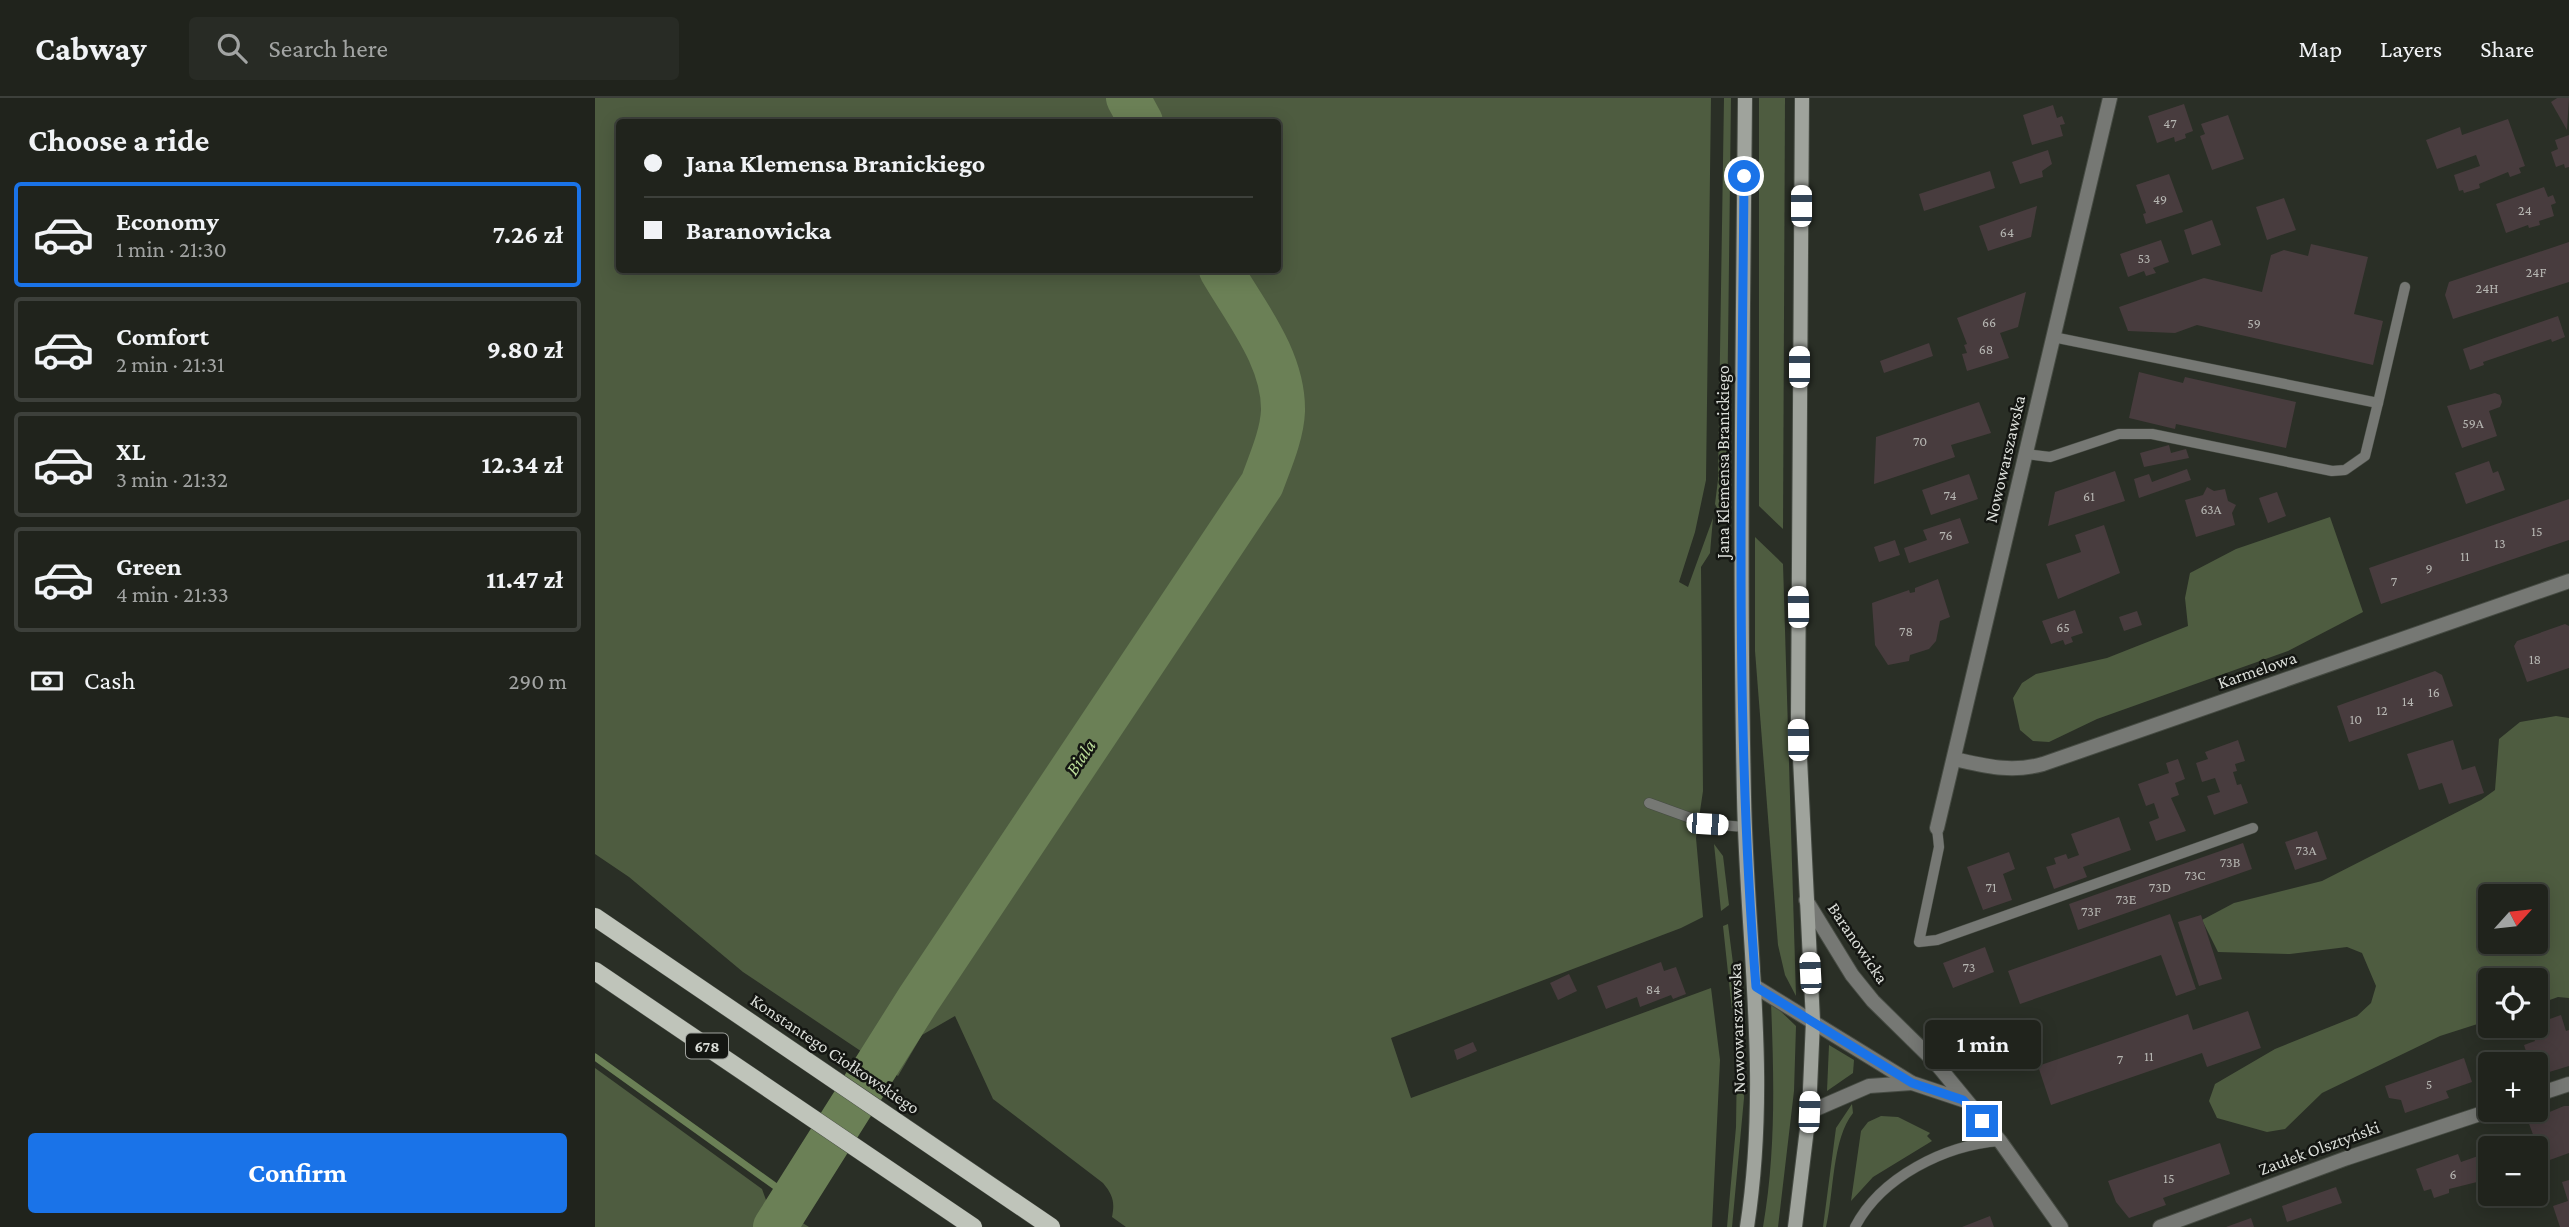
<!DOCTYPE html>
<meta charset="utf-8">
<style>
:root{--surface:#20231c;--page:#282b25;--text:#f1f3f6;--muted:#a2a4a3;--line:#3d403b;--accent:#1a73e8}
body{margin:0;font-family:"Crimson Pro",serif;background:var(--page);color:var(--text);height:100vh;display:flex;flex-direction:column;font-size:26px;white-space:nowrap}
*{box-sizing:border-box;margin:0}
p{font-size:23px;color:var(--muted)}
.icon{flex:none;width:38px;height:38px;fill:none;stroke:currentColor;stroke-width:2;stroke-linecap:round;stroke-linejoin:round}
.map{position:relative;flex:1;overflow:hidden}
.side{display:flex;flex-direction:column;background:var(--surface);width:595px}
.side>*{flex:none}
.top-card{position:absolute;left:21px;top:21px;width:665px;height:154px;border-radius:7px;box-shadow:0 4px 18px #0003,0 0 0 2px var(--line);display:grid;align-content:center;height:154px;padding:0 28px;background:var(--surface)}
.needle{width:46px;rotate:63deg}
.buttons{position:absolute;left:1883px;top:786px;display:grid;gap:14px}
.buttons a{display:grid;place-items:center;width:70px;height:70px;border-radius:7px;background:var(--surface);box-shadow:0 4px 18px #0003,0 0 0 2px var(--line);font-size:35px}
.end{position:absolute;width:32px;height:32px;margin:-16px;border:9px solid #1a73e8;background:#fff;box-shadow:0 0 0 4px #fff}
.from{border-radius:50%}
.bubble{position:absolute;height:49px;border-radius:7px;background:var(--surface);box-shadow:0 4px 18px #0003,0 0 0 2px var(--line);font-size:23px;font-weight:700;line-height:49px;text-align:center}
.car{position:absolute;width:21px;height:42px;margin:-21px -10px;border-radius:9px;box-shadow:0 0 5px 2px #0007;background:linear-gradient(#fff 24%,#345 0 40%,#fff 0 76%,#345 0 86%,#fff 0)}
.top-card b{display:flex;align-items:center;gap:24px;height:66px;font-size:26px}
.top-card b+b{border-top:2px solid var(--line)}
.top-card i{width:18px;height:18px;background:var(--text)}
ul{padding:0;list-style:none}
li{display:flex;align-items:center;gap:21px;height:105px;margin:0 14px 10px;padding:0 14px;border:4px solid var(--line);border-radius:7px}
li div{flex:1}
li b{display:block;font-size:26px}
li em{font-style:normal;font-weight:700}
li.on{border-color:var(--accent)}
li>.icon{width:63px;height:63px;stroke-width:1.5}
h2{padding:0 28px;font-size:32px;line-height:84px}
.pay{display:flex;align-items:center;gap:18px;height:77px;padding:0 28px;font-size:26px}
.pay p{margin-inline-start:auto}
.cta{display:flex;gap:14px;margin-top:auto;padding:14px 28px}
.cta a{flex:1;height:80px;border-radius:7px;background:var(--accent);color:#fff;font-size:28px;font-weight:700;line-height:80px;text-align:center}
header{display:flex;align-items:center;gap:42px;box-sizing:border-box;height:98px;padding:0 35px;background:var(--surface);border-bottom:2px solid var(--line)}
header strong{font-size:33px}
nav{display:flex;gap:38px;margin-inline-start:auto;font-size:24px}
.search{width:490px;height:63px;background:var(--page);display:flex;align-items:center;gap:18px;box-sizing:border-box;padding:0 24px;border-radius:7px;color:var(--muted);font-size:26px}
main{display:flex;flex:1;min-height:0}
.map>svg:first-child{display:block}
.green{fill:#4e5c40;fill-rule:evenodd}
.lines{fill:none;stroke-linecap:round;stroke-linejoin:round}
.stream{stroke:#6b8056;stroke-width:7}
.river{stroke:#6b8056;stroke-width:44}
.building{fill:#483c3e}
.service-casing{stroke:#464b43;stroke-width:11}
.minor-casing{stroke:#464b43;stroke-width:16}
.secondary-casing{stroke:#464b43;stroke-width:16}
.primary-casing{stroke:#464b43;stroke-width:19}
.service{stroke:#767874;stroke-width:10}
.minor{stroke:#767874;stroke-width:14}
.secondary{stroke:#9fa39c;stroke-width:14}
.primary{stroke:#bfc4ba;stroke-width:18}
.route{stroke:#1a73e8;stroke-width:9}
.labels{text-anchor:middle;stroke-width:5;stroke-linejoin:round;paint-order:stroke}
.number-label{font-size:14px;fill:#b6b6b2}
.shield{fill:#141612;stroke:#9fa29d;stroke-width:2}
.shield-label{font-size:16px;font-weight:bold;fill:#dbded9}
.street-label{font-size:18px;fill:#dbded9;stroke:#141612}
.water-label{font-size:19px;font-style:italic;fill:#badb98;stroke:#141612}
</style>
<header>
<strong>Cabway</strong>
<div class="search"><svg class="icon" aria-label="search" viewBox="0 0 24 24"><circle cx="10" cy="10" r="6"/><path d="M15 15l6 6"/></svg>Search here</div>
<nav><a>Map</a><a>Layers</a><a>Share</a></nav>
</header>
<main>
<section class="side">
<h2>Choose a ride</h2>
<ul>
<li class="on"><svg class="icon" aria-label="car" viewBox="0 0 24 24"><path d="M5 17H2v-5l4-1 3-4h7l3 4 3 1v5h-3M9 17h6M6 11h13"/><circle cx="7" cy="17" r="2"/><circle cx="17" cy="17" r="2"/></svg><div><b>Economy</b><p>1 min · 21:30</p></div><em>7.26 zł</em></li>
<li><svg class="icon" aria-label="car" viewBox="0 0 24 24"><path d="M5 17H2v-5l4-1 3-4h7l3 4 3 1v5h-3M9 17h6M6 11h13"/><circle cx="7" cy="17" r="2"/><circle cx="17" cy="17" r="2"/></svg><div><b>Comfort</b><p>2 min · 21:31</p></div><em>9.80 zł</em></li>
<li><svg class="icon" aria-label="car" viewBox="0 0 24 24"><path d="M5 17H2v-5l4-1 3-4h7l3 4 3 1v5h-3M9 17h6M6 11h13"/><circle cx="7" cy="17" r="2"/><circle cx="17" cy="17" r="2"/></svg><div><b>XL</b><p>3 min · 21:32</p></div><em>12.34 zł</em></li>
<li><svg class="icon" aria-label="car" viewBox="0 0 24 24"><path d="M5 17H2v-5l4-1 3-4h7l3 4 3 1v5h-3M9 17h6M6 11h13"/><circle cx="7" cy="17" r="2"/><circle cx="17" cy="17" r="2"/></svg><div><b>Green</b><p>4 min · 21:33</p></div><em>11.47 zł</em></li>
</ul>
<div class="pay"><svg class="icon" aria-label="cash" viewBox="0 0 24 24"><path d="M3 7h18v10H3z"/><circle cx="12" cy="12" r="2"/></svg>Cash<p>290 m</p></div>
<div class="cta"><a>Confirm</a></div>
</section>
<div class="map">
<svg width="1974" height="1129" viewBox="0 0 1974 1129">
<rect width="100%" height="100%" fill="#2a2f26"/>
<g class="green">
<path d="M 0,0 L 1116,0 L 1111,382 L 1100,434 L 1084,484 L 1093,489 L 1118,420 L 1115,455 L 1106,469 L 1108,693 L 1101,740 L 1108,819 L 1086,830 L 796,940 L 816,1000 L 1116,890 L 1125,962 L 1117,1129 L 531,1129 L 517,1119 C 520,1104 518,1097 508,1085 L 398,1001 L 360,918 L 327,937 L 303,978 L 148,874 L 34,779 L 0,756 ZM 24,24 L 682,24 L 682,172 L 24,172 Z"/>
<path d="M 1129,0 L 1136,0 L 1131,410 L 1122,410 L 1120,406 L 1123,382 Z"/>
<path d="M 1164,0 L 1190,0 L 1188,431 L 1164,408 Z"/>
<path d="M 1735,419 L 1768,514 L 1693,553 L 1502,621 L 1454,644 L 1438,643 L 1425,632 L 1418,600 L 1427,585 L 1441,576 L 1512,560 L 1593,528 L 1590,500 L 1595,475 L 1641,451 Z"/>
<path d="M 1160,439 L 1188,466 L 1201,898 L 1190,877 L 1183,847 L 1160,553 Z"/>
<path d="M 1961,618 L 1974,620 L 1974,900 L 1963,899 L 1941,907 L 1941,882 L 1895,882 L 1895,922 L 1845,938 L 1727,995 L 1690,1031 L 1672,1034 L 1622,1020 L 1614,1003 L 1620,986 L 1680,951 L 1762,918 L 1776,905 L 1781,888 L 1767,855 L 1752,849 L 1695,856 L 1623,854 L 1607,822 L 1639,805 L 1727,783 L 1886,702 L 1900,692 L 1904,641 L 1925,624 ZM 1895,798 L 1941,798 L 1941,844 L 1895,844 Z"/>
<path d="M 1119,746 L 1128,758 L 1134,807 L 1126,813 Z"/>
<path d="M 1133,826 L 1147,936 L 1149,1000 L 1137,1129 L 1132,1129 L 1141,1029 L 1142,959 L 1128,828 Z"/>
<path d="M 1176,904 L 1201,928 L 1199,993 L 1183,1129 L 1168,1129 C 1181,1054 1179,980 1176,904 Z"/>
<path d="M 1234,947 L 1259,962 L 1258,975 L 1232,993 Z"/>
<path d="M 0,970 L 167,1091 L 171,1102 L 214,1129 L 0,1129 Z"/>
<path d="M 1257,1006 L 1258,1015 C 1237,1041 1239,1095 1231,1129 L 1228,1129 L 1241,1030 Z"/>
<path d="M 1286,1018 L 1303,1019 L 1335,1035 L 1332,1038 L 1337,1043 L 1278,1079 L 1256,1103 L 1266,1033 L 1273,1024 Z"/>
</g>
<g class="lines">
<path class="stream" d="M 0,959 L 198,1101"/>
<g class="river">
<path d="M 533,0 L 546,24"/>
<path d="M 180,1129 L 323,902 L 667,386 C 675,364 687,337 688,313 C 689,261 651,215 626,172"/>
</g>
</g>
<g class="building">
<path d="M 1962,0 L 1974,0 L 1972,32 L 1956,4 Z"/>
<path d="M 1589,6 L 1598,33 L 1590,36 L 1591,40 L 1580,44 L 1579,39 L 1562,45 L 1553,18 Z"/>
<path d="M 1458,7 L 1462,20 L 1467,18 L 1470,26 L 1465,27 L 1468,38 L 1437,47 L 1428,17 Z"/>
<path d="M 1633,17 L 1649,61 L 1617,72 L 1605,38 L 1610,36 L 1606,26 Z"/>
<path d="M 1913,21 L 1930,68 L 1924,70 L 1926,75 L 1915,79 L 1913,74 L 1884,86 L 1885,90 L 1869,95 L 1868,92 L 1864,93 L 1859,77 L 1885,68 L 1881,57 L 1842,71 L 1831,42 L 1865,29 L 1867,37 Z"/>
<path d="M 1974,37 L 1974,69 L 1970,70 L 1969,66 L 1961,69 L 1956,54 L 1963,51 L 1960,42 Z"/>
<path d="M 1453,52 L 1457,66 L 1447,73 L 1448,79 L 1425,86 L 1417,64 Z"/>
<path d="M 1395,73 L 1400,90 L 1329,113 L 1324,96 Z"/>
<path d="M 1574,76 L 1588,114 L 1551,126 L 1548,116 L 1551,115 L 1541,87 Z"/>
<path d="M 1949,89 L 1953,99 L 1958,97 L 1961,105 L 1956,107 L 1959,118 L 1944,123 L 1945,127 L 1934,130 L 1933,127 L 1911,135 L 1901,106 Z"/>
<path d="M 1689,100 L 1701,132 L 1672,142 L 1661,109 Z"/>
<path d="M 1442,108 L 1436,139 L 1393,153 L 1384,128 Z"/>
<path d="M 1617,122 L 1626,147 L 1597,157 L 1589,132 Z"/>
<path d="M 1566,142 L 1574,164 L 1558,170 L 1561,175 L 1551,178 L 1549,173 L 1533,179 L 1525,156 Z"/>
<path d="M 1974,144 L 1974,184 L 1858,221 L 1850,197 L 1854,184 Z"/>
<path d="M 1716,146 L 1773,159 L 1759,216 L 1788,223 L 1778,267 L 1602,227 L 1580,235 L 1533,233 L 1524,209 L 1609,180 L 1667,194 L 1676,157 L 1689,152 L 1713,158 Z"/>
<path d="M 1431,194 L 1423,229 L 1405,235 L 1414,260 L 1372,273 L 1367,256 L 1372,255 L 1369,247 L 1372,246 L 1362,220 Z"/>
<path d="M 1963,218 L 1970,239 L 1957,244 L 1956,241 L 1888,264 L 1889,267 L 1875,272 L 1868,251 Z"/>
<path d="M 1334,245 L 1338,258 L 1289,275 L 1285,263 Z"/>
<path d="M 1544,274 L 1588,285 L 1590,279 L 1701,304 L 1691,350 L 1581,326 L 1580,331 L 1534,320 Z"/>
<path d="M 1900,295 L 1905,297 L 1907,304 L 1905,309 L 1894,313 L 1902,338 L 1867,350 L 1852,308 Z"/>
<path d="M 1384,304 L 1396,335 L 1356,347 L 1360,359 L 1279,386 L 1281,339 Z"/>
<path d="M 1574,347 L 1576,355 L 1591,351 L 1594,360 L 1549,369 L 1545,355 Z"/>
<path d="M 1894,363 L 1898,375 L 1903,373 L 1910,392 L 1871,406 L 1860,375 Z"/>
<path d="M 1592,371 L 1596,382 L 1544,400 L 1539,381 L 1554,376 L 1557,384 Z"/>
<path d="M 1520,373 L 1530,403 L 1453,428 L 1460,394 Z"/>
<path d="M 1374,376 L 1383,401 L 1336,417 L 1327,392 Z"/>
<path d="M 1612,389 L 1619,393 L 1630,391 L 1633,403 L 1641,407 L 1637,415 L 1640,427 L 1601,439 L 1590,402 L 1608,397 Z"/>
<path d="M 1682,394 L 1691,418 L 1673,425 L 1664,400 Z"/>
<path d="M 1974,401 L 1974,442 L 1786,506 L 1774,470 Z"/>
<path d="M 1365,420 L 1374,445 L 1314,465 L 1309,450 L 1332,442 L 1328,432 Z"/>
<path d="M 1509,427 L 1525,475 L 1463,501 L 1451,466 L 1486,454 L 1480,437 Z"/>
<path d="M 1300,442 L 1305,457 L 1284,464 L 1279,449 Z"/>
<path d="M 1343,481 L 1355,519 L 1345,523 L 1341,543 L 1334,551 L 1315,557 L 1314,563 L 1293,567 L 1280,547 L 1277,505 L 1314,492 L 1315,495 L 1320,494 L 1320,490 Z"/>
<path d="M 1480,512 L 1488,535 L 1476,539 L 1478,544 L 1470,547 L 1468,542 L 1456,546 L 1447,523 Z"/>
<path d="M 1542,513 L 1547,527 L 1529,533 L 1524,519 Z"/>
<path d="M 1970,526 L 1974,528 L 1974,570 L 1932,584 L 1919,548 L 1922,543 Z"/>
<path d="M 1840,573 L 1847,577 L 1858,608 L 1754,644 L 1742,608 Z"/>
<path d="M 1643,642 L 1650,663 L 1640,666 L 1642,673 L 1638,674 L 1642,687 L 1646,686 L 1653,705 L 1619,717 L 1612,698 L 1625,694 L 1620,680 L 1607,684 L 1601,665 L 1613,661 L 1610,654 Z"/>
<path d="M 1858,642 L 1867,672 L 1880,668 L 1889,695 L 1854,706 L 1847,685 L 1824,692 L 1812,656 Z"/>
<path d="M 1583,661 L 1590,681 L 1580,685 L 1584,697 L 1576,700 L 1591,733 L 1561,743 L 1554,724 L 1564,720 L 1559,705 L 1551,708 L 1543,686 L 1574,675 L 1571,665 Z"/>
<path d="M 1524,719 L 1536,752 L 1488,769 L 1492,779 L 1459,791 L 1451,769 L 1461,766 L 1459,760 L 1471,756 L 1473,761 L 1484,757 L 1476,736 Z"/>
<path d="M 1722,733 L 1732,761 L 1700,772 L 1690,744 Z"/>
<path d="M 1648,745 L 1657,771 L 1483,832 L 1474,806 Z"/>
<path d="M 1414,754 L 1420,771 L 1408,776 L 1417,802 L 1388,812 L 1372,769 Z"/>
<path d="M 1575,816 L 1601,891 L 1581,898 L 1566,857 L 1425,906 L 1413,873 Z"/>
<path d="M 1606,817 L 1627,881 L 1604,888 L 1583,824 Z"/>
<path d="M 1390,849 L 1399,874 L 1358,890 L 1348,865 Z"/>
<path d="M 1066,864 L 1069,873 L 1081,869 L 1091,896 L 1078,901 L 1076,897 L 1045,909 L 1042,899 L 1011,911 L 1002,888 Z"/>
<path d="M 974,876 L 982,893 L 963,902 L 955,885 Z"/>
<path d="M 1653,913 L 1666,950 L 1612,969 L 1607,955 L 1456,1007 L 1443,968 L 1593,916 L 1598,932 Z"/>
<path d="M 1966,917 L 1971,933 L 1974,932 L 1974,968 L 1951,975 L 1949,967 L 1941,969 L 1941,966 L 1935,966 L 1929,947 L 1940,943 L 1935,928 Z"/>
<path d="M 878,944 L 882,953 L 862,962 L 859,952 Z"/>
<path d="M 1869,960 L 1877,984 L 1851,993 L 1854,1000 L 1810,1015 L 1806,1002 L 1794,1000 L 1790,988 Z"/>
<path d="M 1969,1008 L 1974,1008 L 1974,1055 L 1952,1063 L 1948,1051 L 1944,1053 L 1933,1023 Z"/>
<path d="M 1625,1045 L 1635,1076 L 1568,1100 L 1571,1107 L 1534,1120 L 1521,1104 L 1513,1083 Z"/>
<path d="M 1863,1056 L 1866,1064 L 1886,1057 L 1894,1081 L 1854,1091 L 1854,1095 L 1839,1100 L 1836,1091 L 1829,1093 L 1821,1071 Z"/>
<path d="M 1974,1082 L 1974,1129 L 1965,1129 L 1958,1108 L 1973,1103 L 1967,1084 Z"/>
<path d="M 1741,1089 L 1747,1105 L 1692,1124 L 1687,1108 Z"/>
<path d="M 1395,1118 L 1399,1129 L 1367,1129 Z"/>
<path d="M 1656,1120 L 1659,1129 L 1631,1129 Z"/>
</g>
<g class="lines">
<g class="service-casing">
<g id="service">
<path d="M 1458,239 L 1783,305 L 1810,189"/>
<path d="M 1431,356 L 1455,359 L 1524,336 L 1557,336 L 1737,373 L 1750,372 L 1770,358 L 1783,305"/>
<path d="M 1054,705 L 1112,726 L 1150,729"/>
<path d="M 1342,730 L 1344,749 L 1324,844 L 1342,842 L 1658,730"/>
<path d="M 1260,1129 C 1286,1079 1350,1047 1405,1043"/>
</g>
</g>
<g class="minor-casing">
<g id="minor">
<path d="M 1359,661 C 1391,668 1416,675 1448,666 L 1974,483"/>
<path d="M 1342,730 L 1515,0"/>
<path d="M 1211,802 L 1257,877 L 1278,903 L 1339,963 L 1405,1043 L 1466,1129"/>
<path d="M 1161,889 L 1317,985 L 1368,1002"/>
<path d="M 1941,997 L 1974,986"/>
<path d="M 1214,1014 L 1274,988 L 1317,985"/>
<path d="M 1565,1129 L 1752,1060 L 1897,1012"/>
</g>
</g>
<g class="secondary-casing">
<g id="secondary">
<path d="M 1150,0 C 1148,233 1144,466 1149,699 C 1152,847 1175,979 1152,1129"/>
<path d="M 1200,1129 L 1214,1014 L 1218,923 L 1203,620 L 1207,0"/>
</g>
</g>
<g class="primary-casing">
<g id="primary">
<path d="M 0,819 L 456,1129"/>
<path d="M 0,873 L 378,1129"/>
</g>
</g>
<use href="#service" class="service"/>
<use href="#minor" class="minor"/>
<use href="#secondary" class="secondary"/>
<use href="#primary" class="primary"/>
</g>
<g class="lines">
<path class="route" d="M 1149,78 C 1147,348 1139,619 1161,889 L 1317,985 L 1368,1002 L 1387,1023"/>
</g>
<g class="labels">
<g class="number-label">
<text x="1575" y="30">47</text>
<text x="1565" y="106">49</text>
<text x="1930" y="117">24</text>
<text x="1412" y="139">64</text>
<text x="1549" y="165">53</text>
<text x="1941" y="179">24F</text>
<text x="1892" y="195">24H</text>
<text x="1394" y="229">66</text>
<text x="1659" y="230">59</text>
<text x="1391" y="256">68</text>
<text x="1878" y="330">59A</text>
<text x="1325" y="348">70</text>
<text x="1355" y="402">74</text>
<text x="1494" y="403">61</text>
<text x="1616" y="416">63A</text>
<text x="1942" y="438">15</text>
<text x="1351" y="442">76</text>
<text x="1905" y="450">13</text>
<text x="1870" y="463">11</text>
<text x="1834" y="475">9</text>
<text x="1799" y="488">7</text>
<text x="1468" y="534">65</text>
<text x="1311" y="538">78</text>
<text x="1940" y="566">18</text>
<text x="1839" y="599">16</text>
<text x="1813" y="608">14</text>
<text x="1787" y="617">12</text>
<text x="1761" y="626">10</text>
<text x="1711" y="757">73A</text>
<text x="1635" y="769">73B</text>
<text x="1600" y="782">73C</text>
<text x="1396" y="794">71</text>
<text x="1565" y="794">73D</text>
<text x="1531" y="806">73E</text>
<text x="1496" y="818">73F</text>
<text x="1374" y="874">73</text>
<text x="1058" y="896">84</text>
<text x="1554" y="963">11</text>
<text x="1525" y="966">7</text>
<text x="1834" y="991">5</text>
<text x="1858" y="1081">6</text>
<text x="1574" y="1085">15</text>
</g>
<rect class="shield" x="91" y="935.5" width="42" height="25" rx="5"/>
<g class="shield-label">
<text x="112" y="954">678</text>
</g>
<g class="street-label">
<text transform="translate(1410 361) rotate(-77)" y="6">Nowowarszawska</text>
<text transform="translate(1128 364) rotate(-90)" y="6">Jana Klemensa Branickiego</text>
<text transform="translate(1662 572) rotate(-19)" y="6">Karmelowa</text>
<text transform="translate(1263 845) rotate(56)" y="6">Baranowicka</text>
<text transform="translate(1142 930) rotate(-92)" y="6">Nowowarszawska</text>
<text transform="translate(240 956) rotate(34)" y="6">Konstantego Ciołkowskiego</text>
<text transform="translate(1724 1050) rotate(-20)" y="6">Zaułek Olsztyński</text>
</g>
<g class="water-label">
<text transform="translate(485 659) rotate(-56)" y="7">Biala</text>
</g>
</g>
</svg>
<div class="buttons">
<a><svg class="needle" viewBox="-14 -14 28 28"><path d="M0-13l5 13h-10z" fill="#e53935"/><path d="M0 13l5-13h-10z" fill="#a2a4a3"/></svg></a>
<a><svg class="icon" aria-label="locate" viewBox="0 0 24 24"><circle cx="12" cy="12" r="6"/><path d="M12 2v4M12 18v4M2 12h4M18 12h4"/></svg></a>
<a>+</a>
<a>−</a>
</div>
<i class="end from" style="left:1149px;top:78px"></i>
<i class="end" style="left:1387px;top:1023px"></i>
<div class="bubble" style="left:1330px;top:922px;width:116px">1 min</div>
<i class="car" style="left:1206px;top:108px;rotate:0deg"></i>
<i class="car" style="left:1204px;top:269px;rotate:0deg"></i>
<i class="car" style="left:1203px;top:509px;rotate:359deg"></i>
<i class="car" style="left:1203px;top:642px;rotate:359deg"></i>
<i class="car" style="left:1112px;top:726px;rotate:94deg"></i>
<i class="car" style="left:1215px;top:875px;rotate:357deg"></i>
<i class="car" style="left:1214px;top:1014px;rotate:2deg"></i>
<div class="top-card">
<b><i class="from"></i>Jana Klemensa Branickiego</b>
<b><i></i>Baranowicka</b>
</div>
</div>
</main>
